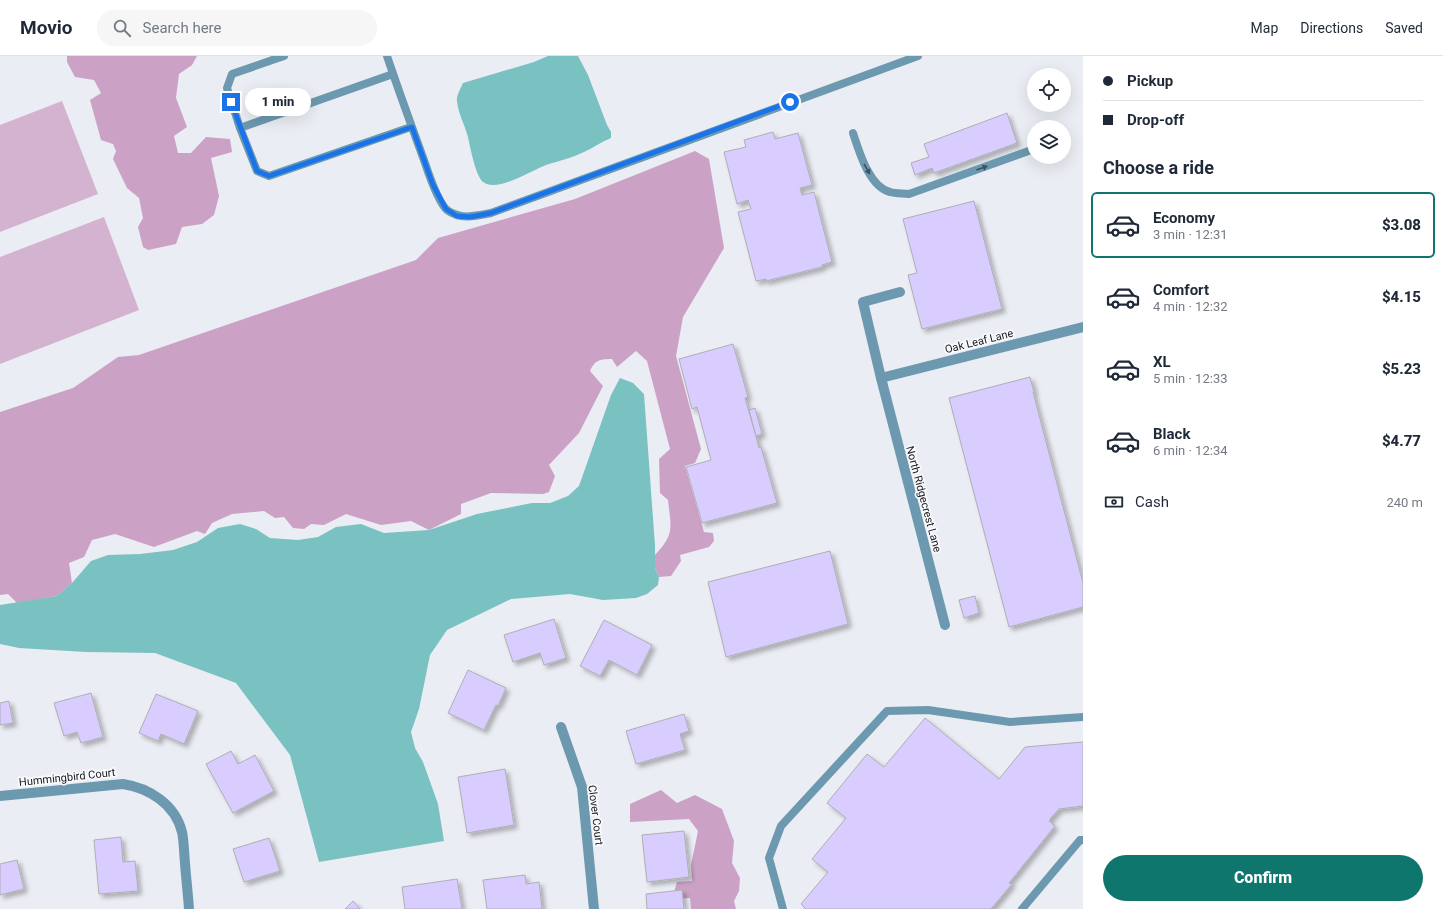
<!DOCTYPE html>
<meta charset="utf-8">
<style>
:root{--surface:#fff;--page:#f6f6f7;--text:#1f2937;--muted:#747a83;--line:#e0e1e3;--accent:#0f766e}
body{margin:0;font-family:Roboto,sans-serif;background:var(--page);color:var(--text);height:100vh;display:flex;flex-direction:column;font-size:15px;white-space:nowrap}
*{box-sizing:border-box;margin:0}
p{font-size:13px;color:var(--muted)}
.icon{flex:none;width:22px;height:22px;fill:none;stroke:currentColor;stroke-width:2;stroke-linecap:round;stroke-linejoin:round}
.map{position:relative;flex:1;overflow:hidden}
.sheet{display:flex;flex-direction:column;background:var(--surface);width:360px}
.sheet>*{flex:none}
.top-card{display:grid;align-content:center;height:88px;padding:0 20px;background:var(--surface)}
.buttons{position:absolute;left:1027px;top:12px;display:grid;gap:8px}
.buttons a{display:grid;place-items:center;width:44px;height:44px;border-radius:50%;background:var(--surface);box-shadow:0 4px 16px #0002;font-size:20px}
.end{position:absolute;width:18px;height:18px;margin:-9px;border:5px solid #1a73e8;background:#fff;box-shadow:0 0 0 2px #fff}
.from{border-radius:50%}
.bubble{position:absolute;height:28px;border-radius:14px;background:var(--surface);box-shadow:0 4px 16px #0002;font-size:13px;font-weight:800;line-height:28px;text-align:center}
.top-card b{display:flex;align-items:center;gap:14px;height:38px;font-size:15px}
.top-card b+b{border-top:1px solid var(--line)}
.top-card i{width:10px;height:10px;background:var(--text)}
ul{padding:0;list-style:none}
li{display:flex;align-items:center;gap:12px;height:66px;margin:0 8px 6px;padding:0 12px;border:2px solid transparent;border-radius:6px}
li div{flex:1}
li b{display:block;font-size:15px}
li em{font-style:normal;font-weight:800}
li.selected{border-color:var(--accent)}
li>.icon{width:36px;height:36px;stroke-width:1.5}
h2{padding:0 20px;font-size:18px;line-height:48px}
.pay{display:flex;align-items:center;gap:10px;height:44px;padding:0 20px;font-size:15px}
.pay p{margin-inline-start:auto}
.action{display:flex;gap:8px;margin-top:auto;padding:8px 20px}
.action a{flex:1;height:46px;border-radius:24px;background:var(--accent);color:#fff;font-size:16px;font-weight:800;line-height:46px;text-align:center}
header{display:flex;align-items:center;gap:24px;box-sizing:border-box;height:56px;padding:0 20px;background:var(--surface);border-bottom:1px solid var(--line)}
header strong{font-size:19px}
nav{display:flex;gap:22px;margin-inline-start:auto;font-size:14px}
.search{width:280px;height:36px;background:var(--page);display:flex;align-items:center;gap:10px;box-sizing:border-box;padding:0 14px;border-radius:22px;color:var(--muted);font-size:15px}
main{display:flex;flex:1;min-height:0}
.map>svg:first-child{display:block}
.green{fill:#d4b3d0}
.forest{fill:#cca1c6}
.water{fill:#7ac1c1}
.building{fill:#d9ccff;stroke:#afaeb4;filter:url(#shadow)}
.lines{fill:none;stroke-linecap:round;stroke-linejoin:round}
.service{stroke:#6c99af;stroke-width:8}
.minor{stroke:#6c99af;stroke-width:10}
.oneway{fill:#3d525e}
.route{stroke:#1a73e8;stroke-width:5}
.labels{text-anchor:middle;stroke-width:3.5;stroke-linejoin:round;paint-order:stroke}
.street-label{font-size:11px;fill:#17181b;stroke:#f8fafe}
</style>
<header>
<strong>Movio</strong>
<div class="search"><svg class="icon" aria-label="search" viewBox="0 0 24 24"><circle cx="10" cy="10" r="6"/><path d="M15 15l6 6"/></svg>Search here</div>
<nav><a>Map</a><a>Directions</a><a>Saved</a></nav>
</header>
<main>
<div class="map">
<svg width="1083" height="853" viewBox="0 0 1083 853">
<defs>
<filter id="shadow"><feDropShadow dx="3.5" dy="3.5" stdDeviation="2" flood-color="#0004"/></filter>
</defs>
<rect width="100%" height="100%" fill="#eaedf3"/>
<g class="green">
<path d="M 62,45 L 98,138 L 0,176 L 0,69 Z"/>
<path d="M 104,161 L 139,254 L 0,308 L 0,201 Z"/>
</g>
<g class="forest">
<path d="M 67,0 L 197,0 L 192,9 L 179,18 L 176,42 L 187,71 L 174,80 L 178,97 L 191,97 L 206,81 L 230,83 L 232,96 L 211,102 L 219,140 L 214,159 L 202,168 L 182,171 L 176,188 L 148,194 L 143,191 L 138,171 L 143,162 L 139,142 L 127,132 L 113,103 L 116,95 L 113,88 L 101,84 L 90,44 L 101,37 L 94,24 L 75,21 L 67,6 Z"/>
<path d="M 695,95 L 709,103 L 724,192 L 683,261 L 676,300 L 701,393 L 695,407 L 685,410 L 704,476 L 713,477 L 714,485 L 709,491 L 680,499 L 681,505 L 671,520 L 659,521 L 655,512 L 655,499 C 675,478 671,472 668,444 L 660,437 L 659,403 L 670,393 L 647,305 L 636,295 L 617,311 L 612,303 C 600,303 595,304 590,315 L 603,330 L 579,377 L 549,409 L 555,420 L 549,436 L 543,438 L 491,437 L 461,448 L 461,458 L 429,474 L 411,465 L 381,469 L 346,458 L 324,469 L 311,468 L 304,473 L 293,472 L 284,461 L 275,462 L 264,455 L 232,458 L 212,467 L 205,478 L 197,475 L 154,491 L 115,478 L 92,484 L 84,501 L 69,507 L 72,527 L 57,540 L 17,547 L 8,538 L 0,539 L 0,356 L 73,332 L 118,301 L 139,299 L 416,204 L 438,182 L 575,143 Z"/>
<path d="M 661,734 L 677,747 L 695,739 L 722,753 L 734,785 L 732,807 L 740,822 L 739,835 L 734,845 L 736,853 L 691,853 L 690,842 L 672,843 L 677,826 L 692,825 L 691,809 L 698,775 L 689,763 L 630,766 L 630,748 Z"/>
</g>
<g class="water">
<path d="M 548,0 L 578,0 L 588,19 L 607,69 L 611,76 L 611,82 C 601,86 593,92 584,96 C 572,102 558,105 546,109 C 532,114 497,137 483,126 C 476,120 471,95 469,86 C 467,72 458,59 457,45 C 456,40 461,32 463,27 L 534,6 Z"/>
<path d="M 620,322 L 633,327 L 644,338 L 655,490 L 655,512 L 659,521 L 658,529 L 647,538 L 636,542 L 603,544 L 570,538 L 511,543 L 447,574 L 430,599 L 419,653 L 411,676 L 415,692 L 423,706 L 438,748 L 444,785 L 319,806 L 290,699 L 236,627 L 155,597 L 86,596 L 19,592 L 0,588 L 0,549 L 57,540 L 72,527 L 91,505 L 108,499 L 140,498 L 173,494 L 197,486 L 218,472 L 240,468 L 256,473 L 270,482 L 298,484 L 318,481 L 336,471 L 361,468 L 384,477 L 429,474 L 477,458 L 532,447 L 550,447 L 568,440 L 579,430 L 611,339 Z"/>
</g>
<g class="building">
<path d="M 1007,57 L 1017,87 L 934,117 L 932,112 L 915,119 L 911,107 L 929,101 L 924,88 Z"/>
<path d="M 773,76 L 775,83 L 798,77 L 812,129 L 800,132 L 802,139 L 814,136 L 832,206 L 822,209 L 822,211 L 766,225 L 766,223 L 756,225 L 738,156 L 751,153 L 748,144 L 737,148 L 724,96 L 746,91 L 744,84 Z"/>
<path d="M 974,145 L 1002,253 L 922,273 L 908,219 L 917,217 L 903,163 Z"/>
<path d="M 733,288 L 748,341 L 745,342 L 756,380 L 759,392 L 761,391 L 777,447 L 702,467 L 686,411 L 711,404 L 697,351 L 692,353 L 679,303 Z"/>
<path d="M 1030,321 L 1034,336 L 1033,336 L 1083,527 L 1083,551 L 1009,571 L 949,342 Z"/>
<path d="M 755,352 L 762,378 L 756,380 L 749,354 Z"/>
<path d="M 830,495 L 848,568 L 726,601 L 708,526 Z"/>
<path d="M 975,540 L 979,557 L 964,562 L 959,544 Z"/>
<path d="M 554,563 L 566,602 L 544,609 L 540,597 L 513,606 L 504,579 Z"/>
<path d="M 604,564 L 652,589 L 637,619 L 609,604 L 600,620 L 580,610 Z"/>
<path d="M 468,614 L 506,632 L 498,650 L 496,649 L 484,674 L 448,657 Z"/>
<path d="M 91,637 L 103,681 L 81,687 L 77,676 L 64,680 L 54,647 Z"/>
<path d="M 156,638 L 198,655 L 184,688 L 161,678 L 158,685 L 139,677 Z"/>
<path d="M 9,645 L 13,667 L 0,669 L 0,647 Z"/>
<path d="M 684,658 L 689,675 L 680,678 L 685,694 L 636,708 L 626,675 Z"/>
<path d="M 925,662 L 999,723 L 1025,691 L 1083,686 L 1083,750 L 1059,753 L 1050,763 L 1051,763 L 1049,765 L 1055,770 L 1009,827 L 1012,828 L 991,853 L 806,853 L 801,848 L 828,816 L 812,803 L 846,762 L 827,747 L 867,698 L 884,711 Z"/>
<path d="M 231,695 L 238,708 L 255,699 L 274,735 L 233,757 L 206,708 Z"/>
<path d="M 505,713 L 514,769 L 467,777 L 458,721 Z"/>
<path d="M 684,775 L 689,821 L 647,826 L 642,779 Z"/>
<path d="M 121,781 L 123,806 L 135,805 L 138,835 L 99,838 L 94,784 Z"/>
<path d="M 269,782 L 280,815 L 244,826 L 233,793 Z"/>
<path d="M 17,804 L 24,833 L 0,839 L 0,808 Z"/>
<path d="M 525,819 L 526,828 L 539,826 L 542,853 L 487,853 L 483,824 Z"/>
<path d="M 457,823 L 462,853 L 405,853 L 402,831 Z"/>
<path d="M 682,834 L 684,853 L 647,853 L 646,838 Z"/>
<path d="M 353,845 L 360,853 L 345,853 Z"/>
</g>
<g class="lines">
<g class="service">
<path d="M 284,0 L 232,18 L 227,32 L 240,72 L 257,115 L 269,120 L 411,71"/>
<path d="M 387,0 C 399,36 412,71 425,107 C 429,119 438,146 447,154 C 460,164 476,160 491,157 L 918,0"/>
<path d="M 240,72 L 393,18"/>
<path d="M 853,77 C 859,95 869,131 890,136 C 896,138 903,137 909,138 L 1034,93"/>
<path d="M 783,853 L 769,802 L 781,770 L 887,655 L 928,654 L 1010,666 L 1083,661"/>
<path d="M 1022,853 L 1080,784 L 1083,784"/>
</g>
<g class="minor">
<path d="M 900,236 L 863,246 L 881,322 L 945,569"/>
<path d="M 881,322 L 1083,271"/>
<path d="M 561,671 L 582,731 L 594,853"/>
<path d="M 0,740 L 123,728 C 149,732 175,748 182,776 C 184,785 184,797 185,807 C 186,822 188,838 189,853"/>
</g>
</g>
<defs><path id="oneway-solid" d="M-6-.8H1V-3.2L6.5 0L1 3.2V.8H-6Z"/></defs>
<g class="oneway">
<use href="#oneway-solid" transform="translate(982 112) rotate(-20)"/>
<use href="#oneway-solid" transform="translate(867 113) rotate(60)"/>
</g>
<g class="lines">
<path class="route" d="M 231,46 L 257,115 L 269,120 L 412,71 L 433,129 L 446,153 L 457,160 L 470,161 L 491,157 L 790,46"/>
</g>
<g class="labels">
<g class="street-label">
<text transform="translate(979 285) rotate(-14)" y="4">Oak Leaf Lane</text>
<text transform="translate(924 443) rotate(75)" y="4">North Ridgecrest Lane</text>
<text transform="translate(67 721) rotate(-6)" y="4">Hummingbird Court</text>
<text transform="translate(596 759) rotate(83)" y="4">Clover Court</text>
</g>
</g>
</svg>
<div class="buttons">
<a><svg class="icon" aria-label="locate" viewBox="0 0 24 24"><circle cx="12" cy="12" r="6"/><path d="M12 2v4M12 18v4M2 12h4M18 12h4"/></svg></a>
<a><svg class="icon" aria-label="layers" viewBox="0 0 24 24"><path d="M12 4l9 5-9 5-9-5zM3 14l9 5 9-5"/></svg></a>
</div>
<i class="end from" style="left:790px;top:46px"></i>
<i class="end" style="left:231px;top:46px"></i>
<div class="bubble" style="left:245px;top:32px;width:66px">1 min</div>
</div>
<section class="sheet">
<div class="top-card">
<b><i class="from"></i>Pickup</b>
<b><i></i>Drop-off</b>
</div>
<h2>Choose a ride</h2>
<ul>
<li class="selected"><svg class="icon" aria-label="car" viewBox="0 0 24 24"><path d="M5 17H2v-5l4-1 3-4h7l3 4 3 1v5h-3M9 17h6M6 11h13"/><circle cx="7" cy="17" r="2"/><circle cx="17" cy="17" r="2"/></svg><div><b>Economy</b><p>3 min · 12:31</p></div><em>$3.08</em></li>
<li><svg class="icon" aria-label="car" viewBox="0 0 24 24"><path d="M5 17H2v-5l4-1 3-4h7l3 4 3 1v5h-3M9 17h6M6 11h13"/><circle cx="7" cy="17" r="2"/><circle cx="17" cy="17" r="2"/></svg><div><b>Comfort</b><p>4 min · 12:32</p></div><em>$4.15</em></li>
<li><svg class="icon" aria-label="car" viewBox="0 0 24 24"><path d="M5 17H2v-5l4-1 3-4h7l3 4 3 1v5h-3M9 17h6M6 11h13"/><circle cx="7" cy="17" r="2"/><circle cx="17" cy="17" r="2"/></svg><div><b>XL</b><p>5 min · 12:33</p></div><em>$5.23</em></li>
<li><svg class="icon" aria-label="car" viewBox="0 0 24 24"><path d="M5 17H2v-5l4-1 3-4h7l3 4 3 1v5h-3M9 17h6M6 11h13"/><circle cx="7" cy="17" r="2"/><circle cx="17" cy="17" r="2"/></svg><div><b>Black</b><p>6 min · 12:34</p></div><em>$4.77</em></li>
</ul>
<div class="pay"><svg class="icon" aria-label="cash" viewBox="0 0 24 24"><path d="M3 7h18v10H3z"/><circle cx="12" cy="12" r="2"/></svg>Cash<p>240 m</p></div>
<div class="action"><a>Confirm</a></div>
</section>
</main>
